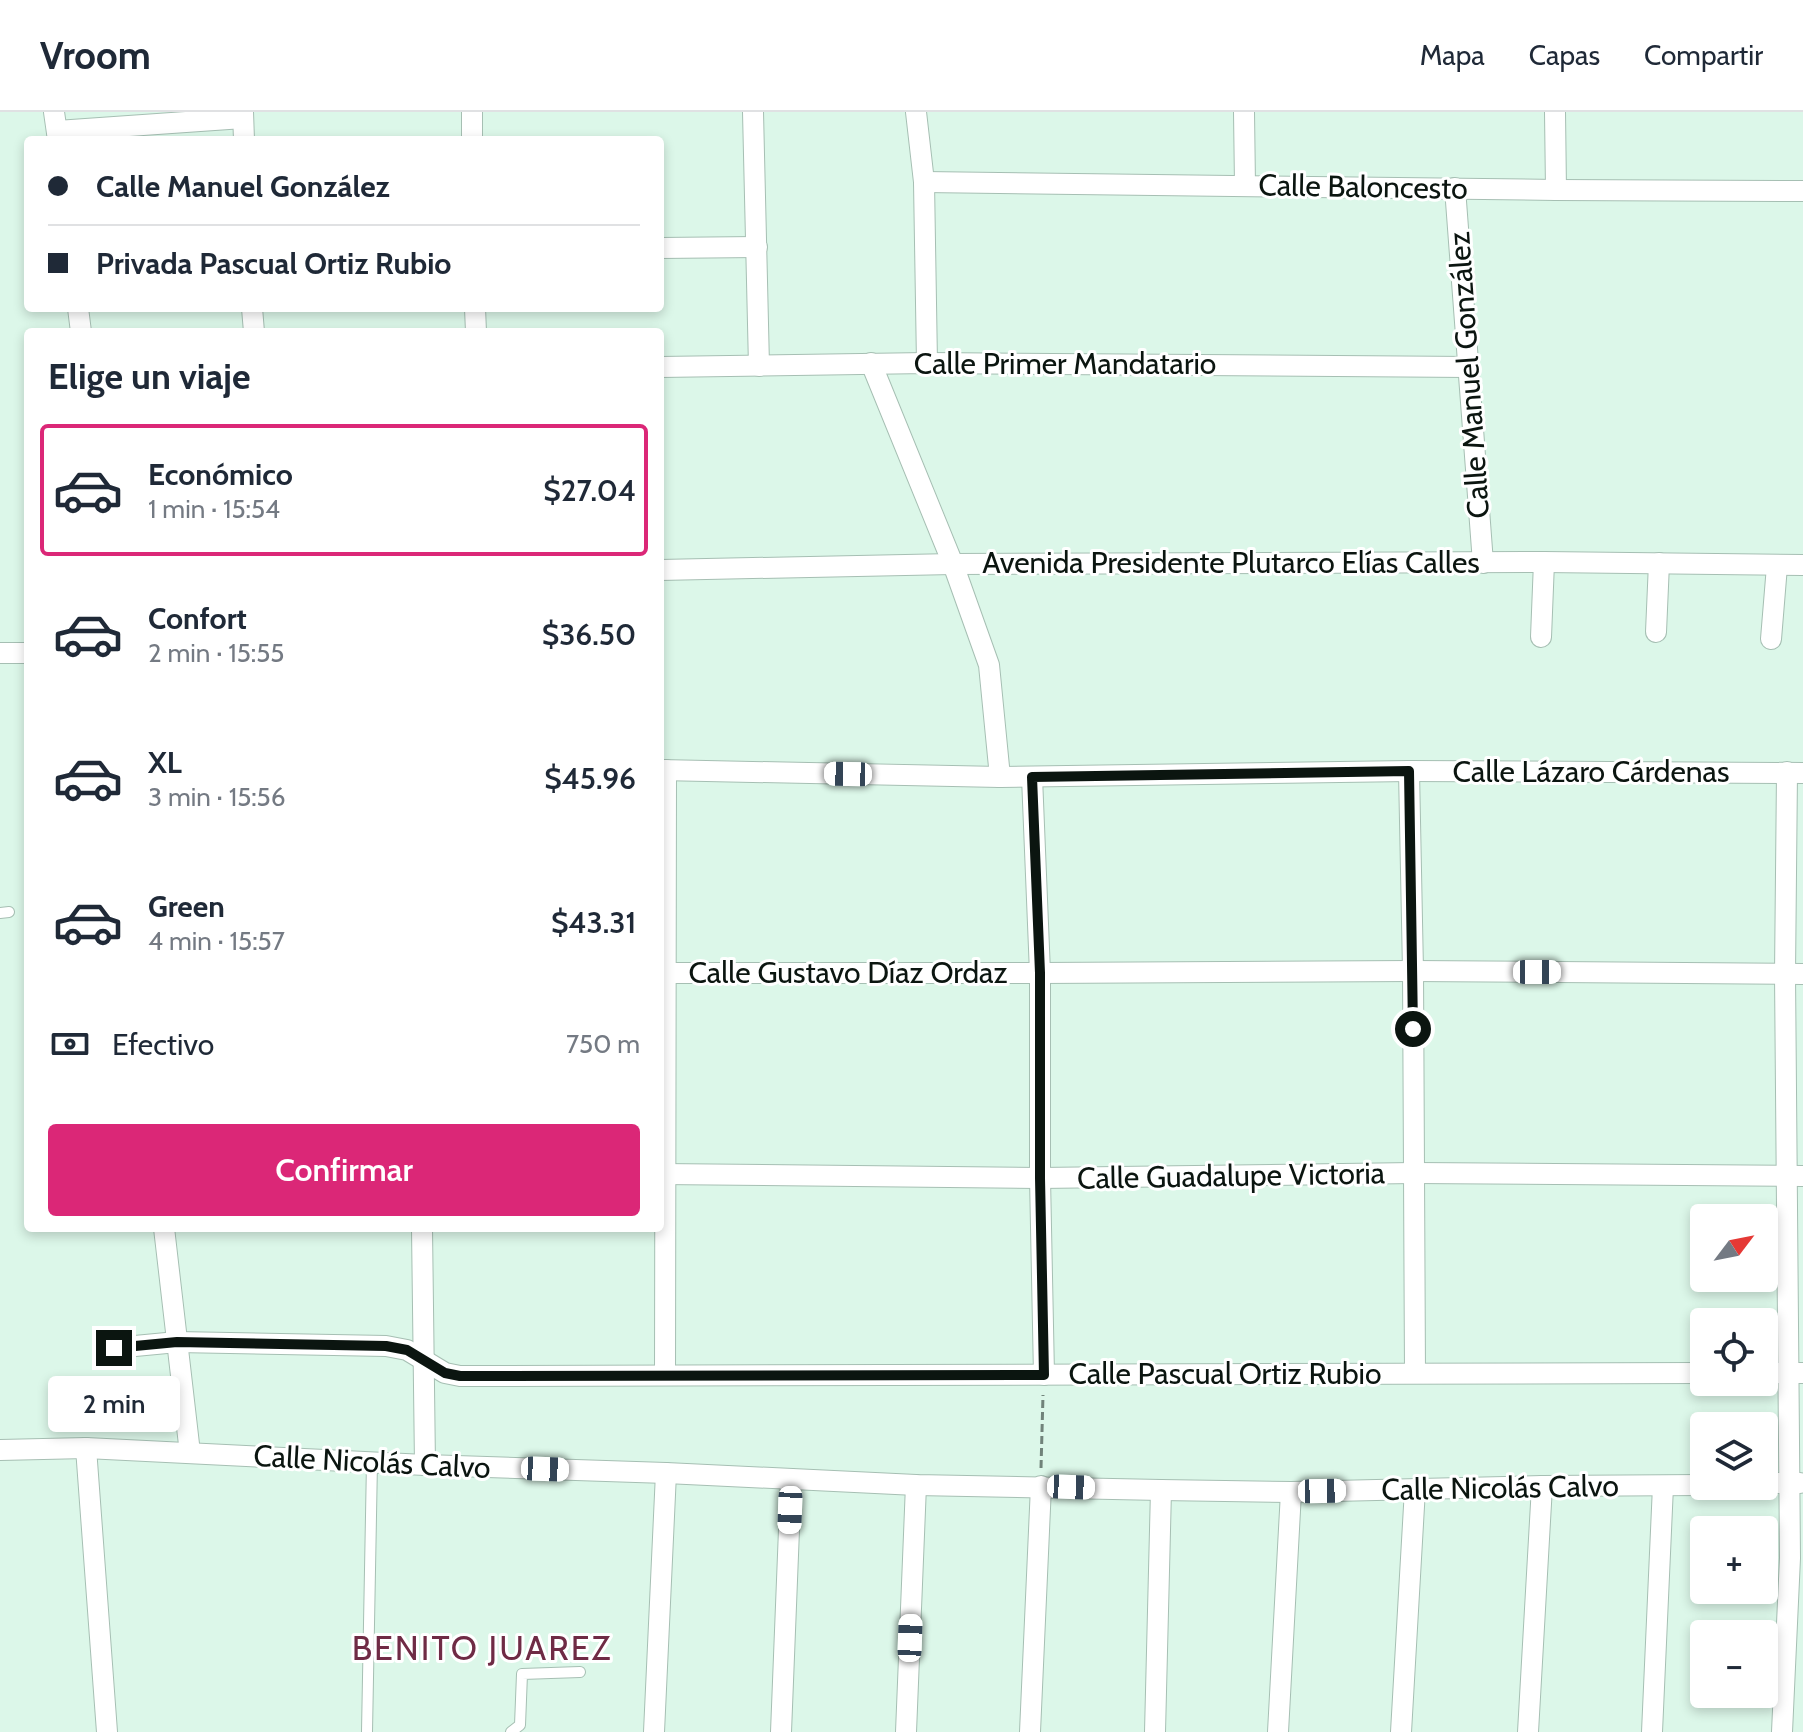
<!DOCTYPE html>
<html lang="es">
<meta charset="utf-8">
<style>
:root{--surface:#fff;--page:#f2f2f3;--text:#1f2937;--muted:#747a83;--line:#e0e1e3;--accent:#db2777}
body{margin:0;font-family:Cabin,sans-serif;background:var(--page);color:var(--text);height:100vh;display:flex;flex-direction:column;font-size:30px;white-space:nowrap}
*{box-sizing:border-box;margin:0}
p{font-size:26px;color:var(--muted)}
.icon{flex:none;width:44px;height:44px;fill:none;stroke:currentColor;stroke-width:2;stroke-linecap:round;stroke-linejoin:round}
.map{position:relative;flex:1;overflow:hidden}
.panel{position:absolute;left:24px;top:216px;width:640px;height:904px;display:flex;flex-direction:column;background:var(--surface);border-radius:8px;box-shadow:0 4px 12px #0003}
.panel>*{flex:none}
.banner{position:absolute;left:24px;top:24px;width:640px;height:176px;border-radius:8px;box-shadow:0 4px 12px #0003;display:grid;align-content:center;height:176px;padding:0 24px;background:var(--surface)}
.needle{width:52px;rotate:58deg}
.controls{position:absolute;left:1690px;top:1092px;display:grid;gap:16px}
.controls a{display:grid;place-items:center;width:88px;height:88px;border-radius:8px;background:var(--surface);box-shadow:0 4px 12px #0003;font-size:40px}
.end{position:absolute;width:36px;height:36px;margin:-18px;border:10px solid #0b1510;background:#fff;box-shadow:0 0 0 4px #fff}
.from{border-radius:50%}
.bubble{position:absolute;height:56px;border-radius:8px;background:var(--surface);box-shadow:0 4px 12px #0003;font-size:26px;font-weight:600;line-height:56px;text-align:center}
.car{position:absolute;width:24px;height:48px;margin:-24px -12px;border-radius:10px;box-shadow:0 0 6px 2px #0007;background:linear-gradient(#fff 24%,#345 0 40%,#fff 0 76%,#345 0 86%,#fff 0)}
.banner b{display:flex;align-items:center;gap:28px;height:76px;font-size:30px}
.banner b+b{border-top:2px solid var(--line)}
.banner i{width:20px;height:20px;background:var(--text)}
ul{padding:0;list-style:none}
li{display:flex;align-items:center;gap:24px;height:132px;margin:0 16px 12px;padding:0 8px;border:4px solid transparent;border-radius:8px}
li div{flex:1}
li b{display:block;font-size:30px}
li em{font-style:normal;font-weight:600}
li.selected{border-color:var(--accent)}
li>.icon{width:72px;height:72px;stroke-width:1.5}
h2{padding:0 24px;font-size:36px;line-height:96px}
.pay{display:flex;align-items:center;gap:20px;height:88px;padding:0 24px;font-size:30px}
.pay p{margin-inline-start:auto}
.primary-button{display:flex;gap:16px;margin-top:auto;padding:16px 24px}
.primary-button a{flex:1;height:92px;border-radius:8px;background:var(--accent);color:#fff;font-size:32px;font-weight:600;line-height:92px;text-align:center}
header{display:flex;align-items:center;gap:48px;box-sizing:border-box;height:112px;padding:0 40px;background:var(--surface);border-bottom:2px solid var(--line)}
header strong{font-size:38px}
nav{display:flex;gap:44px;margin-inline-start:auto;font-size:28px}
.map>svg:first-child{display:block}
.lines{fill:none;stroke-linecap:round;stroke-linejoin:round}
.lane-casing{stroke:#a6bfb3;stroke-width:12}
.street-casing{stroke:#a6bfb3;stroke-width:22}
.path{stroke:#71837a;stroke-width:3;stroke-dasharray:8 4;stroke-linecap:butt}
.lane{stroke:#fff;stroke-width:10}
.street{stroke:#fff;stroke-width:20}
.route{stroke:#0b1510;stroke-width:10}
.labels{text-anchor:middle;stroke-width:6;stroke-linejoin:round;paint-order:stroke}
.street-label{font-size:30px;fill:#0b1510;stroke:#fff}
.quarter-label{font-size:34px;letter-spacing:2px;fill:#6f2b45;stroke:#fff}
</style>
<header>
<strong>Vroom</strong>
<nav><a>Mapa</a><a>Capas</a><a>Compartir</a></nav>
</header>
<div class="map">
<svg width="1803" height="1620" viewBox="0 0 1803 1620">
<rect width="100%" height="100%" fill="#dcf7e9"/>
<g class="lines">
<g class="lane-casing">
<g id="lane">
<path d="M 0,801 L 9,800"/>
<path d="M 367,1620 L 372,1350"/>
<path d="M 511,1620 L 520,1613 L 522,1562 L 580,1560"/>
</g>
</g>
<g class="street-casing">
<g id="street">
<path d="M 54,0 L 58,28"/>
<path d="M 243,0 L 244,28"/>
<path d="M 472,0 L 472,28"/>
<path d="M 753,0 L 759,254"/>
<path d="M 916,0 L 924,70 L 927,251"/>
<path d="M 1244,0 L 1245,73"/>
<path d="M 1555,0 L 1556,78"/>
<path d="M 57,19 L 243,6"/>
<path d="M 924,70 L 1556,78 L 1803,79"/>
<path d="M 1455,76 L 1483,451"/>
<path d="M 660,136 L 757,135"/>
<path d="M 78,196 L 81,220"/>
<path d="M 252,196 L 254,220"/>
<path d="M 475,196 L 476,220"/>
<path d="M 871,251 L 953,452 L 989,553 L 1000,665"/>
<path d="M 660,255 L 927,251 L 1469,255"/>
<path d="M 660,458 L 953,452 L 1544,450 L 1803,453"/>
<path d="M 1656,520 L 1659,451"/>
<path d="M 1541,525 L 1544,450"/>
<path d="M 1771,527 L 1777,454"/>
<path d="M 0,541 L 28,541"/>
<path d="M 660,658 L 1000,665 L 1409,659 L 1803,661"/>
<path d="M 1409,659 L 1413,859 L 1415,1261"/>
<path d="M 1032,665 L 1040,861 L 1040,1066 L 1044,1263"/>
<path d="M 660,861 L 1040,861 L 1413,859 L 1803,862"/>
<path d="M 660,1062 L 1040,1066 L 1414,1061 L 1803,1064"/>
<path d="M 164,1116 L 190,1341"/>
<path d="M 422,1116 L 425,1353"/>
<path d="M 114,1236 L 177,1230 L 386,1234 L 407,1238 L 445,1261 L 460,1264 L 1704,1261"/>
<path d="M 1764,1261 L 1803,1261"/>
<path d="M 665,1263 L 666,658"/>
<path d="M 86,1336 L 107,1620"/>
<path d="M 0,1338 L 86,1336 L 425,1353 L 666,1361 L 916,1373 L 1161,1378 L 1291,1380 L 1542,1374 L 1704,1373"/>
<path d="M 1764,1371 L 1800,1371"/>
<path d="M 654,1620 L 666,1361"/>
<path d="M 781,1620 L 791,1367"/>
<path d="M 906,1620 L 916,1373"/>
<path d="M 1030,1620 L 1041,1374"/>
<path d="M 1155,1620 L 1161,1378"/>
<path d="M 1278,1620 L 1291,1380"/>
<path d="M 1401,1620 L 1415,1377"/>
<path d="M 1528,1620 L 1542,1374"/>
<path d="M 1652,1620 L 1663,1374"/>
<path d="M 1782,1620 L 1790,1446 L 1785,862 L 1787,660"/>
</g>
</g>
<path class="path" d="M 1041,1356 L 1043,1283"/>
<use href="#lane" class="lane"/>
<use href="#street" class="street"/>
</g>
<g class="lines">
<path class="route" d="M 114,1236 L 177,1230 L 386,1234 L 407,1238 L 445,1261 L 460,1264 L 1044,1263 L 1040,1066 L 1040,861 L 1032,665 L 1409,659 L 1413,917"/>
</g>
<g class="labels">
<g class="street-label">
<text transform="translate(1363 75) rotate(1)" y="10">Calle Baloncesto</text>
<text x="1065" y="262">Calle Primer Mandatario</text>
<text transform="translate(1469 263) rotate(-94)" y="10">Calle Manuel González</text>
<text x="1231" y="461">Avenida Presidente Plutarco Elías Calles</text>
<text x="1591" y="670">Calle Lázaro Cárdenas</text>
<text x="848" y="871">Calle Gustavo Díaz Ordaz</text>
<text transform="translate(1231 1064) rotate(-1)" y="10">Calle Guadalupe Victoria</text>
<text x="1225" y="1272">Calle Pascual Ortiz Rubio</text>
<text transform="translate(372 1350) rotate(3)" y="10">Calle Nicolás Calvo</text>
<text transform="translate(1500 1376) rotate(-1)" y="10">Calle Nicolás Calvo</text>
</g>
<g class="quarter-label">
<text x="482" y="1548">BENITO JUAREZ</text>
</g>
</g>
</svg>
<div class="controls">
<a><svg class="needle" viewBox="-14 -14 28 28"><path d="M0-13l5 13h-10z" fill="#e53935"/><path d="M0 13l5-13h-10z" fill="#747a83"/></svg></a>
<a><svg class="icon" aria-label="locate" viewBox="0 0 24 24"><circle cx="12" cy="12" r="6"/><path d="M12 2v4M12 18v4M2 12h4M18 12h4"/></svg></a>
<a><svg class="icon" aria-label="layers" viewBox="0 0 24 24"><path d="M12 4l9 5-9 5-9-5zM3 14l9 5 9-5"/></svg></a>
<a>+</a>
<a>−</a>
</div>
<i class="end from" style="left:1413px;top:917px"></i>
<i class="end" style="left:114px;top:1236px"></i>
<div class="bubble" style="left:48px;top:1264px;width:132px">2 min</div>
<i class="car" style="left:848px;top:662px;rotate:271deg"></i>
<i class="car" style="left:1537px;top:860px;rotate:90deg"></i>
<i class="car" style="left:545px;top:1357px;rotate:92deg"></i>
<i class="car" style="left:1071px;top:1375px;rotate:92deg"></i>
<i class="car" style="left:1322px;top:1379px;rotate:89deg"></i>
<i class="car" style="left:790px;top:1398px;rotate:182deg"></i>
<i class="car" style="left:910px;top:1526px;rotate:2deg"></i>
<div class="banner">
<b><i class="from"></i>Calle Manuel González</b>
<b><i></i>Privada Pascual Ortiz Rubio</b>
</div>
<section class="panel">
<h2>Elige un viaje</h2>
<ul>
<li class="selected"><svg class="icon" aria-label="car" viewBox="0 0 24 24"><path d="M5 17H2v-5l4-1 3-4h7l3 4 3 1v5h-3M9 17h6M6 11h13"/><circle cx="7" cy="17" r="2"/><circle cx="17" cy="17" r="2"/></svg><div><b>Económico</b><p>1 min · 15:54</p></div><em>$27.04</em></li>
<li><svg class="icon" aria-label="car" viewBox="0 0 24 24"><path d="M5 17H2v-5l4-1 3-4h7l3 4 3 1v5h-3M9 17h6M6 11h13"/><circle cx="7" cy="17" r="2"/><circle cx="17" cy="17" r="2"/></svg><div><b>Confort</b><p>2 min · 15:55</p></div><em>$36.50</em></li>
<li><svg class="icon" aria-label="car" viewBox="0 0 24 24"><path d="M5 17H2v-5l4-1 3-4h7l3 4 3 1v5h-3M9 17h6M6 11h13"/><circle cx="7" cy="17" r="2"/><circle cx="17" cy="17" r="2"/></svg><div><b>XL</b><p>3 min · 15:56</p></div><em>$45.96</em></li>
<li><svg class="icon" aria-label="car" viewBox="0 0 24 24"><path d="M5 17H2v-5l4-1 3-4h7l3 4 3 1v5h-3M9 17h6M6 11h13"/><circle cx="7" cy="17" r="2"/><circle cx="17" cy="17" r="2"/></svg><div><b>Green</b><p>4 min · 15:57</p></div><em>$43.31</em></li>
</ul>
<div class="pay"><svg class="icon" aria-label="cash" viewBox="0 0 24 24"><path d="M3 7h18v10H3z"/><circle cx="12" cy="12" r="2"/></svg>Efectivo<p>750 m</p></div>
<div class="primary-button"><a>Confirmar</a></div>
</section>
</div>
